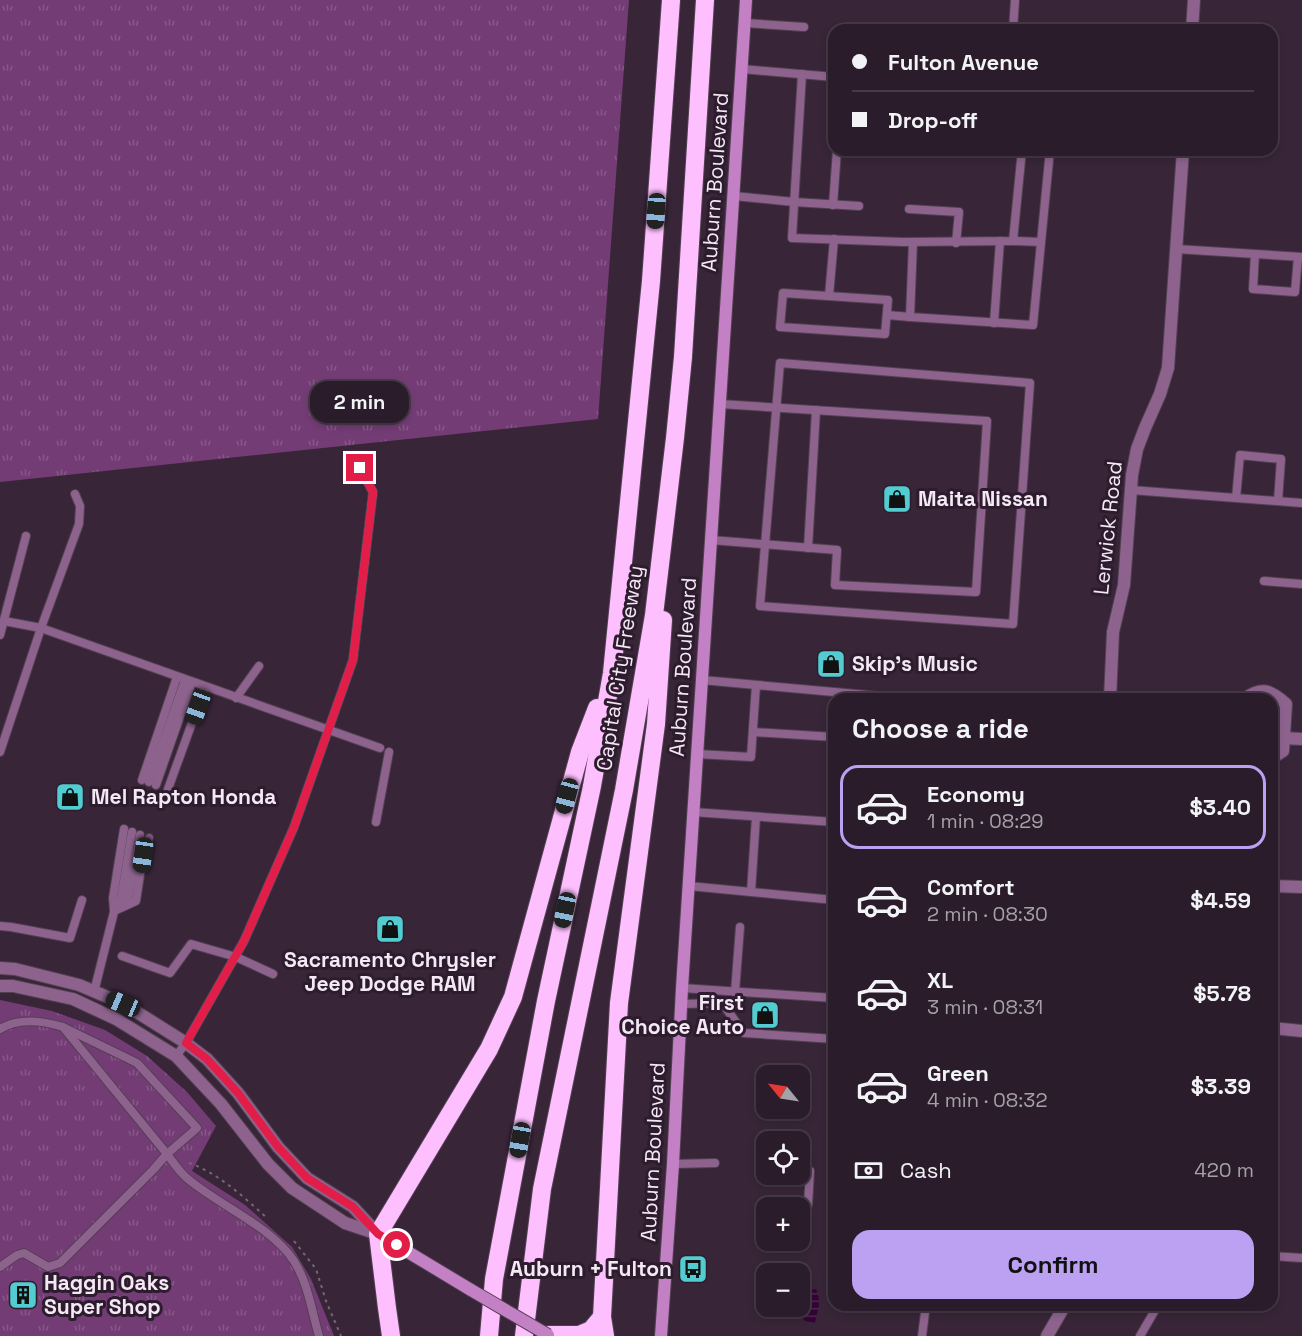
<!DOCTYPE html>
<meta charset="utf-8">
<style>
:root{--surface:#2a1c2a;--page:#322532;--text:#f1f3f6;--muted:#a5a1a8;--line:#463a47;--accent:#bca0f2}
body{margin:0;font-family:"Space Grotesk",sans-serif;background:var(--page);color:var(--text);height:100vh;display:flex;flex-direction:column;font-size:22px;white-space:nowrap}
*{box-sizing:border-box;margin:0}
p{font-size:20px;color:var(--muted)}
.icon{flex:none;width:33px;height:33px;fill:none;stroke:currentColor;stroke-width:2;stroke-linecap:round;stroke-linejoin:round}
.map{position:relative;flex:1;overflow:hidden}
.panel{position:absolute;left:828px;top:693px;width:450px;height:618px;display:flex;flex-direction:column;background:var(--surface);border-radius:18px;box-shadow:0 3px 9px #0003,0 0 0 2px var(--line)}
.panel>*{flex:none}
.guide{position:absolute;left:828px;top:24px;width:450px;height:132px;border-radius:18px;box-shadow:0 3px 9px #0003,0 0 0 2px var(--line);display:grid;align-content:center;height:132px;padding:0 24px;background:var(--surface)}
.needle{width:39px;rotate:300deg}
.controls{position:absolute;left:756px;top:1065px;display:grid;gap:12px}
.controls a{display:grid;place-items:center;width:54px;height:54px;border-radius:12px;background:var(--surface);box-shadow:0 3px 9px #0003,0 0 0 2px var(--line);font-size:30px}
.end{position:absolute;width:27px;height:27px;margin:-14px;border:8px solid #e11d48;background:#fff;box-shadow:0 0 0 3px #fff}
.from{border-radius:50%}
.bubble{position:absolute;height:42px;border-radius:18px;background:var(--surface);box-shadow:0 3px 9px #0003,0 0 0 2px var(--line);font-size:20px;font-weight:800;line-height:42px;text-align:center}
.car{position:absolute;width:18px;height:36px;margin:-18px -9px;border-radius:8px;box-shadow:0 0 4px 2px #0007;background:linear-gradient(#222 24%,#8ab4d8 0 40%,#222 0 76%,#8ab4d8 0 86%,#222 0)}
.guide b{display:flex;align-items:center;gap:21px;height:57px;font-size:22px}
.guide b+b{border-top:2px solid var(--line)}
.guide i{width:15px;height:15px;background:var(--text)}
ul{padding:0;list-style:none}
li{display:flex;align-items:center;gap:18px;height:84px;margin:0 12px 9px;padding:0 12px;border:3px solid transparent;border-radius:18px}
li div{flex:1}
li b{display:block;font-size:22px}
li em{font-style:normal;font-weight:800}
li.selected{border-color:var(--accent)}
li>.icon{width:54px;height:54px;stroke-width:1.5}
h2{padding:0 24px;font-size:27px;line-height:72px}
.pay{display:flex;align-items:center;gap:15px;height:66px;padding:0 24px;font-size:22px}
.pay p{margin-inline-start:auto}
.cta{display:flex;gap:12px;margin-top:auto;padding:12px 24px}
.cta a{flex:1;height:69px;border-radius:18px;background:var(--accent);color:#111;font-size:24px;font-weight:800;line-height:69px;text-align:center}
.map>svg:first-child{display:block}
.grass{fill:url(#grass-tufts)}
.water{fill:url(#water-rules)}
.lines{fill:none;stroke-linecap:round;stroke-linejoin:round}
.service-casing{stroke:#524152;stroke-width:10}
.minor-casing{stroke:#524152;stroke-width:14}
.secondary-casing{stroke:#524152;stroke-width:14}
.motorway-casing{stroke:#524152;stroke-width:20}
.path{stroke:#766676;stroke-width:2;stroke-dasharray:3 4.5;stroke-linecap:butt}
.service{stroke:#8d638e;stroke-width:8}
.minor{stroke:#8d638e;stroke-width:12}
.secondary{stroke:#c480c5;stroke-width:12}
.motorway{stroke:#febffe;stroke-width:18}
.secondary-bridge-casing{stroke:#524152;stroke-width:14;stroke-linecap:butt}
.secondary-bridge{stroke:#c480c5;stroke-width:12}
.route{stroke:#e11d48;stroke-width:8}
.labels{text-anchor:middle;stroke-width:6;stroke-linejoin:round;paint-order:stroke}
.street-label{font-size:21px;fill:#f4e8f4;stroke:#2d1c2e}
.poi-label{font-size:21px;font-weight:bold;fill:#f4e8f4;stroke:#2d1c2e;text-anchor:start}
</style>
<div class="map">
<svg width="1302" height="1336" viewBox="0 0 1302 1336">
<defs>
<pattern id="grass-tufts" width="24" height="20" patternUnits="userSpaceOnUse" patternTransform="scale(1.5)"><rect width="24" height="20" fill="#733c75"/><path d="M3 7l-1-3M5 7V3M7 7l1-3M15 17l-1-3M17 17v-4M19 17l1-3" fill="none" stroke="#885889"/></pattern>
<pattern id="water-rules" width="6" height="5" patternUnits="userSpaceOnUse" patternTransform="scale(1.5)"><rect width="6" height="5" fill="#330535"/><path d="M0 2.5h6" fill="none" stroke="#512953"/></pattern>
</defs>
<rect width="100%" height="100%" fill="#382638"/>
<g class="grass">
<path d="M 0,0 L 629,0 L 598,419 L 0,482 Z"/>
<path d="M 0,1000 L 52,1011 L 105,1030 L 147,1056 L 187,1092 L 216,1126 L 192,1171 L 245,1205 L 292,1247 L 311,1279 L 334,1336 L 0,1336 Z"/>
</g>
<path class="water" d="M 816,1289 C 822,1301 818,1310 815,1323 L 805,1321 L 800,1314 L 807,1305 L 805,1291 Z"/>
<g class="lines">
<g class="service-casing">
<g id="service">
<path d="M 745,23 L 804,27"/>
<path d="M 1013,30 L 1015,0"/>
<path d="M 742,69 L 834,77"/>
<path d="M 802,74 L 792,238 L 903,242 L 1013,241 L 1022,150"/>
<path d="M 734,196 L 794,202 L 859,206"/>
<path d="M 833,205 L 837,150"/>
<path d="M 909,209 L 959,212 L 956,243"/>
<path d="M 1013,241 L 1041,242"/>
<path d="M 913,242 L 910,317 L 1033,325 L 1050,150"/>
<path d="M 1176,249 L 1302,257"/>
<path d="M 1255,254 L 1253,289 L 1295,292 L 1298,257"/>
<path d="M 783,293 L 888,300 L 885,334 L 780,327 Z"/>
<path d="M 829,296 L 834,239"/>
<path d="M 887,315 L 910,317"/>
<path d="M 994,323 L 1000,241"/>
<path d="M 780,363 L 1030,383 L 1013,624 L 760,606 Z"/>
<path d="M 1131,490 L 1302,503"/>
<path d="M 75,494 L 80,506 L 79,524 L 41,628 L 380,748"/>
<path d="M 1236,498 L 1240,455 L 1281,459 L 1278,501"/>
<path d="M 711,540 L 837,550 L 835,585 L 976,592 L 987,421 L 720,404"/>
<path d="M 808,548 L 816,410"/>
<path d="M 1264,581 L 1302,584"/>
<path d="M 0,635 L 26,536"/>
<path d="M 702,680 L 912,699"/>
<path d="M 236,698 L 259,666"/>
<path d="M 753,732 L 834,737"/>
<path d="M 0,752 L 41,628 L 4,621"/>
<path d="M 697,754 L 751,757 L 756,685"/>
<path d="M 142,780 L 177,677"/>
<path d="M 149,782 L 185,680"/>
<path d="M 156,785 L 192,682"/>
<path d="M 168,789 L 205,687"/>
<path d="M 693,812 L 834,822"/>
<path d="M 376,822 L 389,752"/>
<path d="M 689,886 L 834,900"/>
<path d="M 751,892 L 756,817"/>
<path d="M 121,905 L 128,899 L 140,835"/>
<path d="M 114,911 L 136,901 L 143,855 L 149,838"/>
<path d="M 114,911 L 113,898 L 124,829"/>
<path d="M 0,926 L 11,927 L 70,938 L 82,900"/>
<path d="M 122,956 L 170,973 L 191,944 L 236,957 L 273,974"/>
<path d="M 682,988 L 834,998"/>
<path d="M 94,992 L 114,912 L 121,899 L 132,832"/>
<path d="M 735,992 L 740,927"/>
<path d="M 681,1004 L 722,1003 L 744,1033 L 834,1039"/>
<path d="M 63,1027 L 137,1063 L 197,1128 L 167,1154 C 173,1162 180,1173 188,1179 C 220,1206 271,1226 294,1261 C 308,1283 312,1312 319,1336"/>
<path d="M 0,1029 C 19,1017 43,1021 63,1027 L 167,1154 L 153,1170 L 60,1263 L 48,1267 L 24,1253 L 17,1255 L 0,1267"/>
<path d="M 176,1056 L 186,1043 L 244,941 L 294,827 L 353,660 L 373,492 L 360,468"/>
<path d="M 673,1164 L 715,1163"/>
<path d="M 808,1205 L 810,1171"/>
<path d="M 1272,1256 L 1302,1258"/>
<path d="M 922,1336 L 926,1305"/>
<path d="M 1140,1336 L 1158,1305"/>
</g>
</g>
<g class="minor-casing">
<g id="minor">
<path d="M 1192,30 L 1194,0"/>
<path d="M 1110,699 L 1113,632 L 1124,585 L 1132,475 L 1137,449 L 1145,428 L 1160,394 L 1168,368 L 1183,150"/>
<path d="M 1244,699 C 1262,686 1270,690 1286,704 L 1283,751 L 1272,758"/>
<path d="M 1284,738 L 1302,739"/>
<path d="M 1272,886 L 1302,887"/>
<path d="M 0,968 L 15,969 L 79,985 L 124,1004 L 186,1043 L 207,1059 L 238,1093 L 278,1147 L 307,1178 L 353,1207 L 378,1234"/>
<path d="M 0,986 L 13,986 L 73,999 L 116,1019 L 176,1056 L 221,1104 L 268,1164 L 292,1188 L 345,1223 L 375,1233"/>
<path d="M 1272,1028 L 1302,1031"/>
<path d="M 1047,1336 L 1065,1305"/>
</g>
</g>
<g class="secondary-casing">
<g id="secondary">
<path d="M 378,1234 L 471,1290"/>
<path d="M 661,1336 L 673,1164 L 682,988 L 746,0"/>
</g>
</g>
<g class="motorway-casing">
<g id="motorway">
<path d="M 548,1335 L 579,1335 L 591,1330 L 602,1317"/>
<path d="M 391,1336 L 387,1308 L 378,1234 L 489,1049 L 513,997 L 580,752 L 597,708"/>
<path d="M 489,1336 L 494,1279 L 546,1001 L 592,786 L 612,673 L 651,281 L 671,0"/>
<path d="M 524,1336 L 542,1189 L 624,790 L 654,615 L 675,438 L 683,357 L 705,0"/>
<path d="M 605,1336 L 602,1317 L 619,1003 L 656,724 L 663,620"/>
</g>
</g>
<g class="path">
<path d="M 189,1163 C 218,1173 244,1197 267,1218"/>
<path d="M 294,1241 L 316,1269 L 326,1301 L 341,1336"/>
</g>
<use href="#service" class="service"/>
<use href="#minor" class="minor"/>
<use href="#secondary" class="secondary"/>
<use href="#motorway" class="motorway"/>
<g class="secondary-bridge-casing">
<path id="secondary-bridge" d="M 471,1290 L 548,1335"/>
</g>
<use href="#secondary-bridge" class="secondary-bridge"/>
</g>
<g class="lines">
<path class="route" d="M 360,468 L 373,492 L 353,660 L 294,827 L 244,941 L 186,1043 L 207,1059 L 238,1093 L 278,1147 L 307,1178 L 353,1207 L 378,1234 L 397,1245"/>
</g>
<defs>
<g id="shop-square" transform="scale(1.5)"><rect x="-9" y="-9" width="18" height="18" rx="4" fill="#52ccd0" stroke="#2d1c2e"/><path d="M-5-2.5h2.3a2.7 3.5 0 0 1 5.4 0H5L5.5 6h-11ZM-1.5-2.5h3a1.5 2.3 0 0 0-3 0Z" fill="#111"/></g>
<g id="bus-square" transform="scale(1.5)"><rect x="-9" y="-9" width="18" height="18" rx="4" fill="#52ccd0" stroke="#2d1c2e"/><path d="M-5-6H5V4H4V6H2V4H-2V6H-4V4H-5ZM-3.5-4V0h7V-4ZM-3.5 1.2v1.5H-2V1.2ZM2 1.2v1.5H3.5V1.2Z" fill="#111"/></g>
<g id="building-square" transform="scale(1.5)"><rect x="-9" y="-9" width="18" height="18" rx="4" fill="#52ccd0" stroke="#2d1c2e"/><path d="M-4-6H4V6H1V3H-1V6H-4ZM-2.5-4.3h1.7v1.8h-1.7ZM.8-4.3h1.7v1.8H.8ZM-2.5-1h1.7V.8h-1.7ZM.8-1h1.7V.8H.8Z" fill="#111"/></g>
</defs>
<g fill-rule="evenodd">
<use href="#shop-square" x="897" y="499"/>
<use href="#shop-square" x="831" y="664"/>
<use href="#shop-square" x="70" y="797"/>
<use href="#shop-square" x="390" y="929"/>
<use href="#shop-square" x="765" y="1015"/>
<use href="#bus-square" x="693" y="1269"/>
<use href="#building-square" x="23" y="1295"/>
</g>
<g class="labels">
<g class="street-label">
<text transform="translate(715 182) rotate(-86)" y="7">Auburn Boulevard</text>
<text transform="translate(1108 528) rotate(-84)" y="7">Lerwick Road</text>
<text transform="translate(683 667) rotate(-86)" y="7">Auburn Boulevard</text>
<text transform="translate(620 668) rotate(-81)" y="7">Capital City Freeway</text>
<text transform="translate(653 1152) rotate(-87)" y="7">Auburn Boulevard</text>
</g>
<g class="poi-label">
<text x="918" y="506">Maita Nissan</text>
<text x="852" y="671">Skip's Music</text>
<text x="91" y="804">Mel Rapton Honda</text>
<text x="390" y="967" text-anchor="middle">Sacramento Chrysler<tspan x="390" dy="24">Jeep Dodge RAM</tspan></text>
<text x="744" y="1010" text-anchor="end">First<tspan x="744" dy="24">Choice Auto</tspan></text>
<text x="672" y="1276" text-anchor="end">Auburn + Fulton</text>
<text x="44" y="1290">Haggin Oaks<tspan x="44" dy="24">Super Shop</tspan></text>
</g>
</g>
</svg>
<div class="controls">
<a><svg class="needle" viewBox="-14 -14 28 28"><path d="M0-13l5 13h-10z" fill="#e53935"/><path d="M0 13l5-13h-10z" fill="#a5a1a8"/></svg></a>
<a><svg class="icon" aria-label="locate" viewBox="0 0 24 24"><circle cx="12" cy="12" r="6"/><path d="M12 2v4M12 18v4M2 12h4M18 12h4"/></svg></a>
<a>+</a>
<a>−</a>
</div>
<i class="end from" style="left:397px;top:1245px"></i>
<i class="end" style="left:360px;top:468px"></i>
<div class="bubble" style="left:310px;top:381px;width:99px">2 min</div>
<i class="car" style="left:656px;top:211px;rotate:184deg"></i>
<i class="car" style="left:198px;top:707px;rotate:200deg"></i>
<i class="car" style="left:567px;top:796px;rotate:195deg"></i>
<i class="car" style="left:143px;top:855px;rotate:188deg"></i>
<i class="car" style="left:565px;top:910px;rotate:192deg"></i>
<i class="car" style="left:123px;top:1004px;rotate:293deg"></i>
<i class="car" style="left:520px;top:1140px;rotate:190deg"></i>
<div class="guide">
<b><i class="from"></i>Fulton Avenue</b>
<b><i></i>Drop-off</b>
</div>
<section class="panel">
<h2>Choose a ride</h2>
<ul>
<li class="selected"><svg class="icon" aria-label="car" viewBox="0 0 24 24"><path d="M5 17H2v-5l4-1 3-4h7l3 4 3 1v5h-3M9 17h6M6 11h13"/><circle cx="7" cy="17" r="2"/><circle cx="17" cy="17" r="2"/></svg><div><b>Economy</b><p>1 min · 08:29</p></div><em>$3.40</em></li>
<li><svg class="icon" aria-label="car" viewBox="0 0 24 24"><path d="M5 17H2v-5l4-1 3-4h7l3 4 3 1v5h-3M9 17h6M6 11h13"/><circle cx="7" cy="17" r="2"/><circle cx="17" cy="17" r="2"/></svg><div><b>Comfort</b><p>2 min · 08:30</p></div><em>$4.59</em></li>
<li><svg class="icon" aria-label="car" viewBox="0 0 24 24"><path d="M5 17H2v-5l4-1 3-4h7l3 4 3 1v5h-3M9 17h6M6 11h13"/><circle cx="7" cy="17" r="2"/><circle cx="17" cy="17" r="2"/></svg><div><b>XL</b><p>3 min · 08:31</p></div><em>$5.78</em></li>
<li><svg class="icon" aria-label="car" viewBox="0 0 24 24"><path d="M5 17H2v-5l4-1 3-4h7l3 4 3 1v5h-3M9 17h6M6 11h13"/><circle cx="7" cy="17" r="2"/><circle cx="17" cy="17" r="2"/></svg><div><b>Green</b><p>4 min · 08:32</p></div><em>$3.39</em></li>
</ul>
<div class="pay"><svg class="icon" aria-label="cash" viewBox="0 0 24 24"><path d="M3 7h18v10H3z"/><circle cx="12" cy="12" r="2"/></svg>Cash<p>420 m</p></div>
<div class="cta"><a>Confirm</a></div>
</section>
</div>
